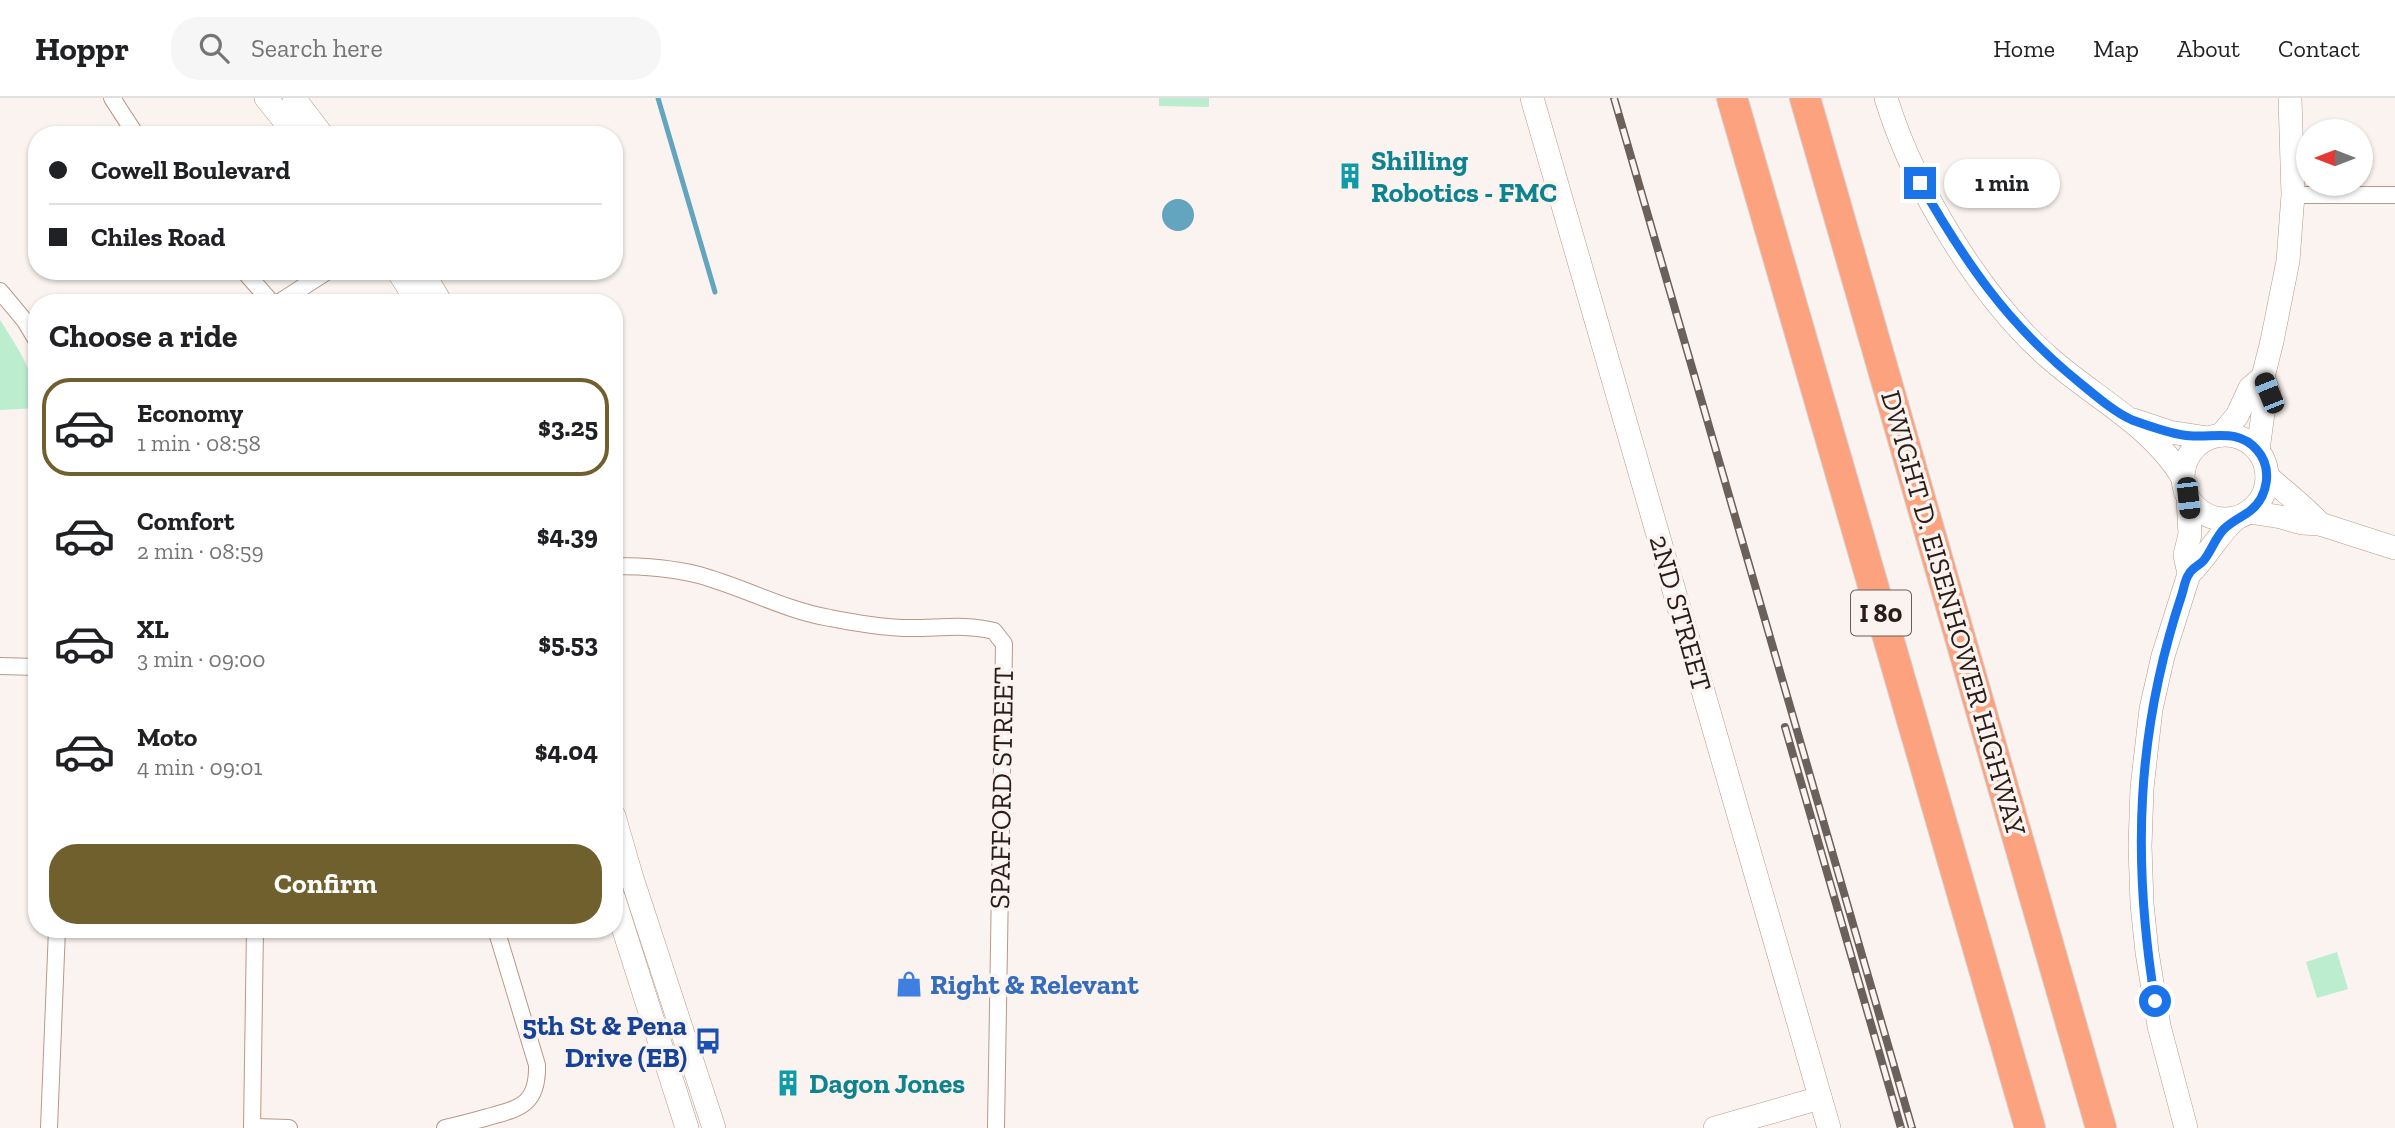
<!DOCTYPE html>
<meta charset="utf-8">
<style>
:root{--surface:#fff;--page:#f6f6f6;--text:#202124;--muted:#757577;--line:#e0e0e0;--accent:#6f602d}
body{margin:0;font-family:"Zilla Slab",serif;background:var(--page);color:var(--text);height:100vh;display:flex;flex-direction:column;font-size:26px;white-space:nowrap}
*{box-sizing:border-box;margin:0}
p{font-size:23px;color:var(--muted)}
.icon{flex:none;width:38px;height:38px;fill:none;stroke:currentColor;stroke-width:2;stroke-linecap:round;stroke-linejoin:round}
.map{position:relative;flex:1;overflow:hidden}
.panel{position:absolute;left:28px;top:196px;width:595px;height:644px;display:flex;flex-direction:column;background:var(--surface);border-radius:28px;box-shadow:0 2px 5px #0004}
.panel>*{flex:none}
.top-card{position:absolute;left:28px;top:28px;width:595px;height:154px;border-radius:28px;box-shadow:0 2px 5px #0004;display:grid;align-content:center;height:154px;padding:0 21px;background:var(--surface)}
.needle{width:46px;rotate:270deg}
.tools{position:absolute;left:2296px;top:21px;display:grid;gap:14px}
.tools a{display:grid;place-items:center;width:77px;height:77px;border-radius:50%;background:var(--surface);box-shadow:0 2px 5px #0004;font-size:35px}
.end{position:absolute;width:32px;height:32px;margin:-16px;border:9px solid #1a73e8;background:#fff;box-shadow:0 0 0 4px #fff}
.from{border-radius:50%}
.bubble{position:absolute;height:49px;border-radius:24px;background:var(--surface);box-shadow:0 2px 5px #0004;font-size:23px;font-weight:700;line-height:49px;text-align:center}
.car{position:absolute;width:21px;height:42px;margin:-21px -10px;border-radius:9px;box-shadow:0 0 5px 2px #0007;background:linear-gradient(#222 24%,#8ab4d8 0 40%,#222 0 76%,#8ab4d8 0 86%,#222 0)}
.top-card b{display:flex;align-items:center;gap:24px;height:66px;font-size:26px}
.top-card b+b{border-top:2px solid var(--line)}
.top-card i{width:18px;height:18px;background:var(--text)}
ul{padding:0;list-style:none}
li{display:flex;align-items:center;gap:21px;height:98px;margin:0 14px 10px;padding:0 7px;border:4px solid transparent;border-radius:28px}
li div{flex:1}
li b{display:block;font-size:26px}
li em{font-style:normal;font-weight:700}
li.active{border-color:var(--accent)}
li>.icon{width:63px;height:63px;stroke-width:1.5}
h2{padding:0 21px;font-size:32px;line-height:84px}
.cta{display:flex;gap:14px;margin-top:auto;padding:14px 21px}
.cta a{flex:1;height:80px;border-radius:28px;background:var(--accent);color:#fff;font-size:28px;font-weight:700;line-height:80px;text-align:center}
header{display:flex;align-items:center;gap:42px;box-sizing:border-box;height:98px;padding:0 35px;background:var(--surface);border-bottom:2px solid var(--line)}
header strong{font-size:33px}
nav{display:flex;gap:38px;margin-inline-start:auto;font-size:24px}
.search{width:490px;height:63px;background:var(--page);display:flex;align-items:center;gap:18px;box-sizing:border-box;padding:0 24px;border-radius:28px;color:var(--muted);font-size:26px}
.map>svg:first-child{display:block}
.green{fill:#bcedce}
.water{fill:#63a4be}
.lines{fill:none;stroke-linecap:round;stroke-linejoin:round}
.stream{stroke:#63a4be;stroke-width:5}
.street-casing{stroke:#b99888;stroke-width:18}
.secondary-casing{stroke:#b99888;stroke-width:24}
.highway-casing{stroke:#d4d2d1;stroke-width:32}
.street{stroke:#fff;stroke-width:16}
.secondary{stroke:#fff;stroke-width:23}
.highway{stroke:#fda27e;stroke-width:30}
.rail-casing{stroke:#6b605a;stroke-width:8}
.rail{stroke:#faf3ef;stroke-width:5;stroke-dasharray:16;stroke-linecap:butt}
.route{stroke:#1a73e8;stroke-width:9}
.labels{text-anchor:middle;stroke-width:7;stroke-linejoin:round;paint-order:stroke}
.shield{fill:#faf3ef;stroke:#685d58;stroke-width:2}
.shield-label{font-size:26px;font-weight:bold;fill:#2a1d17}
.culture-label{font-size:28px;font-weight:bold;fill:#0d838f;stroke:#faf3ef;text-anchor:start}
.street-label{font-size:28px;fill:#2a1d17;stroke:#faf3ef}
.shop-label{font-size:28px;font-weight:bold;fill:#366cbe;stroke:#faf3ef;text-anchor:start}
.transit-label{font-size:28px;font-weight:bold;fill:#164399;stroke:#faf3ef;text-anchor:end}
</style>
<header>
<strong>Hoppr</strong>
<div class="search"><svg class="icon" aria-label="search" viewBox="0 0 24 24"><circle cx="10" cy="10" r="6"/><path d="M15 15l6 6"/></svg>Search here</div>
<nav><a>Home</a><a>Map</a><a>About</a><a>Contact</a></nav>
</header>
<div class="map">
<svg width="2395" height="1030" viewBox="0 0 2395 1030">
<rect width="100%" height="100%" fill="#faf3ef"/>
<g class="green">
<path d="M 1159,0 L 1209,0 L 1209,9 L 1159,8 Z"/>
<path d="M 0,222 C 17,249 37,277 37,310 L 0,312 Z"/>
<path d="M 2337,854 L 2348,891 L 2317,900 L 2306,864 Z"/>
</g>
<circle class="water" cx="1178" cy="117" r="16"/>
<g class="lines">
<path class="stream" d="M 658,0 L 715,194"/>
<g class="street-casing">
<g id="street">
<path d="M 112,0 L 136,37"/>
<path d="M 2293,97 L 2395,97"/>
<path d="M 244,173 L 272,205"/>
<path d="M 0,193 L 25,223 L 37,243"/>
<path d="M 278,205 L 328,173"/>
<path d="M 614,468 C 642,468 672,470 699,477 C 743,489 784,512 830,520 C 855,525 879,529 904,530 C 935,531 964,525 994,533 L 1004,546 L 996,1030"/>
<path d="M 0,568 L 37,569"/>
<path d="M 252,1029 L 289,1030"/>
<path d="M 49,1030 L 57,831"/>
<path d="M 252,1030 L 255,831"/>
<path d="M 445,1030 C 459,1027 474,1023 488,1019 C 521,1010 538,1006 537,967 L 496,831"/>
</g>
</g>
<g class="secondary-casing">
<g id="secondary">
<path d="M 266,0 L 296,37"/>
<path d="M 294,0 L 322,37"/>
<path d="M 1532,0 L 1829,1030"/>
<path d="M 1886,0 C 1913,89 1982,203 2053,263 C 2097,301 2153,329 2183,380"/>
<path d="M 398,173 L 418,205"/>
<path d="M 422,173 L 441,205"/>
<path d="M 2133,322 L 2169,334 L 2208,340"/>
<circle cx="2225" cy="379" r="42"/>
<path d="M 2221,337 L 2237,318 L 2250,290 L 2263,279 L 2272,243 L 2288,163 L 2293,97 L 2290,0"/>
<path d="M 2258,352 L 2263,315 L 2269,295 L 2263,279"/>
<path d="M 2267,378 C 2285,394 2304,408 2320,426"/>
<path d="M 2249,414 L 2281,419 L 2302,425 L 2320,426 L 2395,450"/>
<path d="M 2189,476 C 2208,459 2217,436 2237,420"/>
<path d="M 614,718 L 631,777 L 714,1030"/>
<path d="M 614,801 L 687,1030"/>
<path d="M 1715,1030 L 1820,1000"/>
<path d="M 2186,1030 L 2159,928 L 2147,854 L 2142,806 L 2140,748 L 2142,690 L 2151,611 L 2163,558 L 2189,476 L 2185,457 L 2190,436 L 2188,400"/>
</g>
</g>
<g class="highway-casing">
<g id="highway">
<path d="M 1732,0 L 2030,1030"/>
<path d="M 1805,0 L 2101,1030"/>
</g>
</g>
<use href="#street" class="street"/>
<use href="#secondary" class="secondary"/>
<use href="#highway" class="highway"/>
<g class="rail-casing">
<g id="rail">
<path d="M 1614,0 L 1912,1030"/>
<path d="M 1785,629 L 1901,1030"/>
</g>
</g>
<use href="#rail" class="rail"/>
</g>
<g class="lines">
<path class="route" d="M 1920,85 C 1965,164 2008,227 2080,285 C 2096,298 2114,314 2132,322 C 2146,327 2169,335 2183,337 C 2209,342 2237,328 2257,352 C 2273,370 2268,399 2250,413 C 2242,419 2232,423 2224,431 C 2215,440 2212,452 2204,462 C 2200,467 2192,470 2189,476 C 2185,481 2184,490 2182,496 C 2136,634 2132,761 2155,903"/>
</g>
<defs>
<g id="building-bare" transform="scale(2.1)"><path d="M-4-6H4V6H1V3H-1V6H-4ZM-2.5-4.3h1.7v1.8h-1.7ZM.8-4.3h1.7v1.8H.8ZM-2.5-1h1.7V.8h-1.7ZM.8-1h1.7V.8H.8Z" fill="#0f9aa8" stroke="#faf3ef" stroke-width="2.5" paint-order="stroke"/></g>
<g id="shop-bare" transform="scale(2.1)"><path d="M-5-2.5h2.3a2.7 3.5 0 0 1 5.4 0H5L5.5 6h-11ZM-1.5-2.5h3a1.5 2.3 0 0 0-3 0Z" fill="#3f7fe0" stroke="#faf3ef" stroke-width="2.5" paint-order="stroke"/></g>
<g id="bus-bare" transform="scale(2.1)"><path d="M-5-6H5V4H4V6H2V4H-2V6H-4V4H-5ZM-3.5-4V0h7V-4ZM-3.5 1.2v1.5H-2V1.2ZM2 1.2v1.5H3.5V1.2Z" fill="#1a4fb4" stroke="#faf3ef" stroke-width="2.5" paint-order="stroke"/></g>
</defs>
<g fill-rule="evenodd">
<use href="#building-bare" x="1350" y="78"/>
<use href="#shop-bare" x="909" y="886"/>
<use href="#bus-bare" x="708" y="943"/>
<use href="#building-bare" x="788" y="985"/>
</g>
<g class="labels">
<rect class="shield" x="1851" y="492.5" width="60" height="45" rx="5"/>
<g class="shield-label">
<text x="1881" y="524">I 80</text>
</g>
<g class="culture-label">
<text x="1371" y="72">Shilling<tspan x="1371" dy="32">Robotics - FMC</tspan></text>
<text x="809" y="995">Dagon Jones</text>
</g>
<g class="street-label">
<text transform="translate(1681 515) rotate(74)" y="10">2ND STREET</text>
<text transform="translate(1954 515) rotate(74)" y="10">DWIGHT D. EISENHOWER HIGHWAY</text>
<text transform="translate(1001 690) rotate(-89)" y="10">SPAFFORD STREET</text>
</g>
<g class="shop-label">
<text x="930" y="896">Right &amp; Relevant</text>
</g>
<g class="transit-label">
<text x="687" y="937">5th St &amp; Pena<tspan x="687" dy="32">Drive (EB)</tspan></text>
</g>
</g>
</svg>
<div class="tools">
<a><svg class="needle" viewBox="-14 -14 28 28"><path d="M0-13l5 13h-10z" fill="#e53935"/><path d="M0 13l5-13h-10z" fill="#757577"/></svg></a>
</div>
<i class="end from" style="left:2155px;top:903px"></i>
<i class="end" style="left:1920px;top:85px"></i>
<div class="bubble" style="left:1944px;top:61px;width:116px">1 min</div>
<i class="car" style="left:2269px;top:295px;rotate:338deg"></i>
<i class="car" style="left:2188px;top:400px;rotate:174deg"></i>
<div class="top-card">
<b><i class="from"></i>Cowell Boulevard</b>
<b><i></i>Chiles Road</b>
</div>
<section class="panel">
<h2>Choose a ride</h2>
<ul>
<li class="active"><svg class="icon" aria-label="car" viewBox="0 0 24 24"><path d="M5 17H2v-5l4-1 3-4h7l3 4 3 1v5h-3M9 17h6M6 11h13"/><circle cx="7" cy="17" r="2"/><circle cx="17" cy="17" r="2"/></svg><div><b>Economy</b><p>1 min · 08:58</p></div><em>$3.25</em></li>
<li><svg class="icon" aria-label="car" viewBox="0 0 24 24"><path d="M5 17H2v-5l4-1 3-4h7l3 4 3 1v5h-3M9 17h6M6 11h13"/><circle cx="7" cy="17" r="2"/><circle cx="17" cy="17" r="2"/></svg><div><b>Comfort</b><p>2 min · 08:59</p></div><em>$4.39</em></li>
<li><svg class="icon" aria-label="car" viewBox="0 0 24 24"><path d="M5 17H2v-5l4-1 3-4h7l3 4 3 1v5h-3M9 17h6M6 11h13"/><circle cx="7" cy="17" r="2"/><circle cx="17" cy="17" r="2"/></svg><div><b>XL</b><p>3 min · 09:00</p></div><em>$5.53</em></li>
<li><svg class="icon" aria-label="car" viewBox="0 0 24 24"><path d="M5 17H2v-5l4-1 3-4h7l3 4 3 1v5h-3M9 17h6M6 11h13"/><circle cx="7" cy="17" r="2"/><circle cx="17" cy="17" r="2"/></svg><div><b>Moto</b><p>4 min · 09:01</p></div><em>$4.04</em></li>
</ul>
<div class="cta"><a>Confirm</a></div>
</section>
</div>
